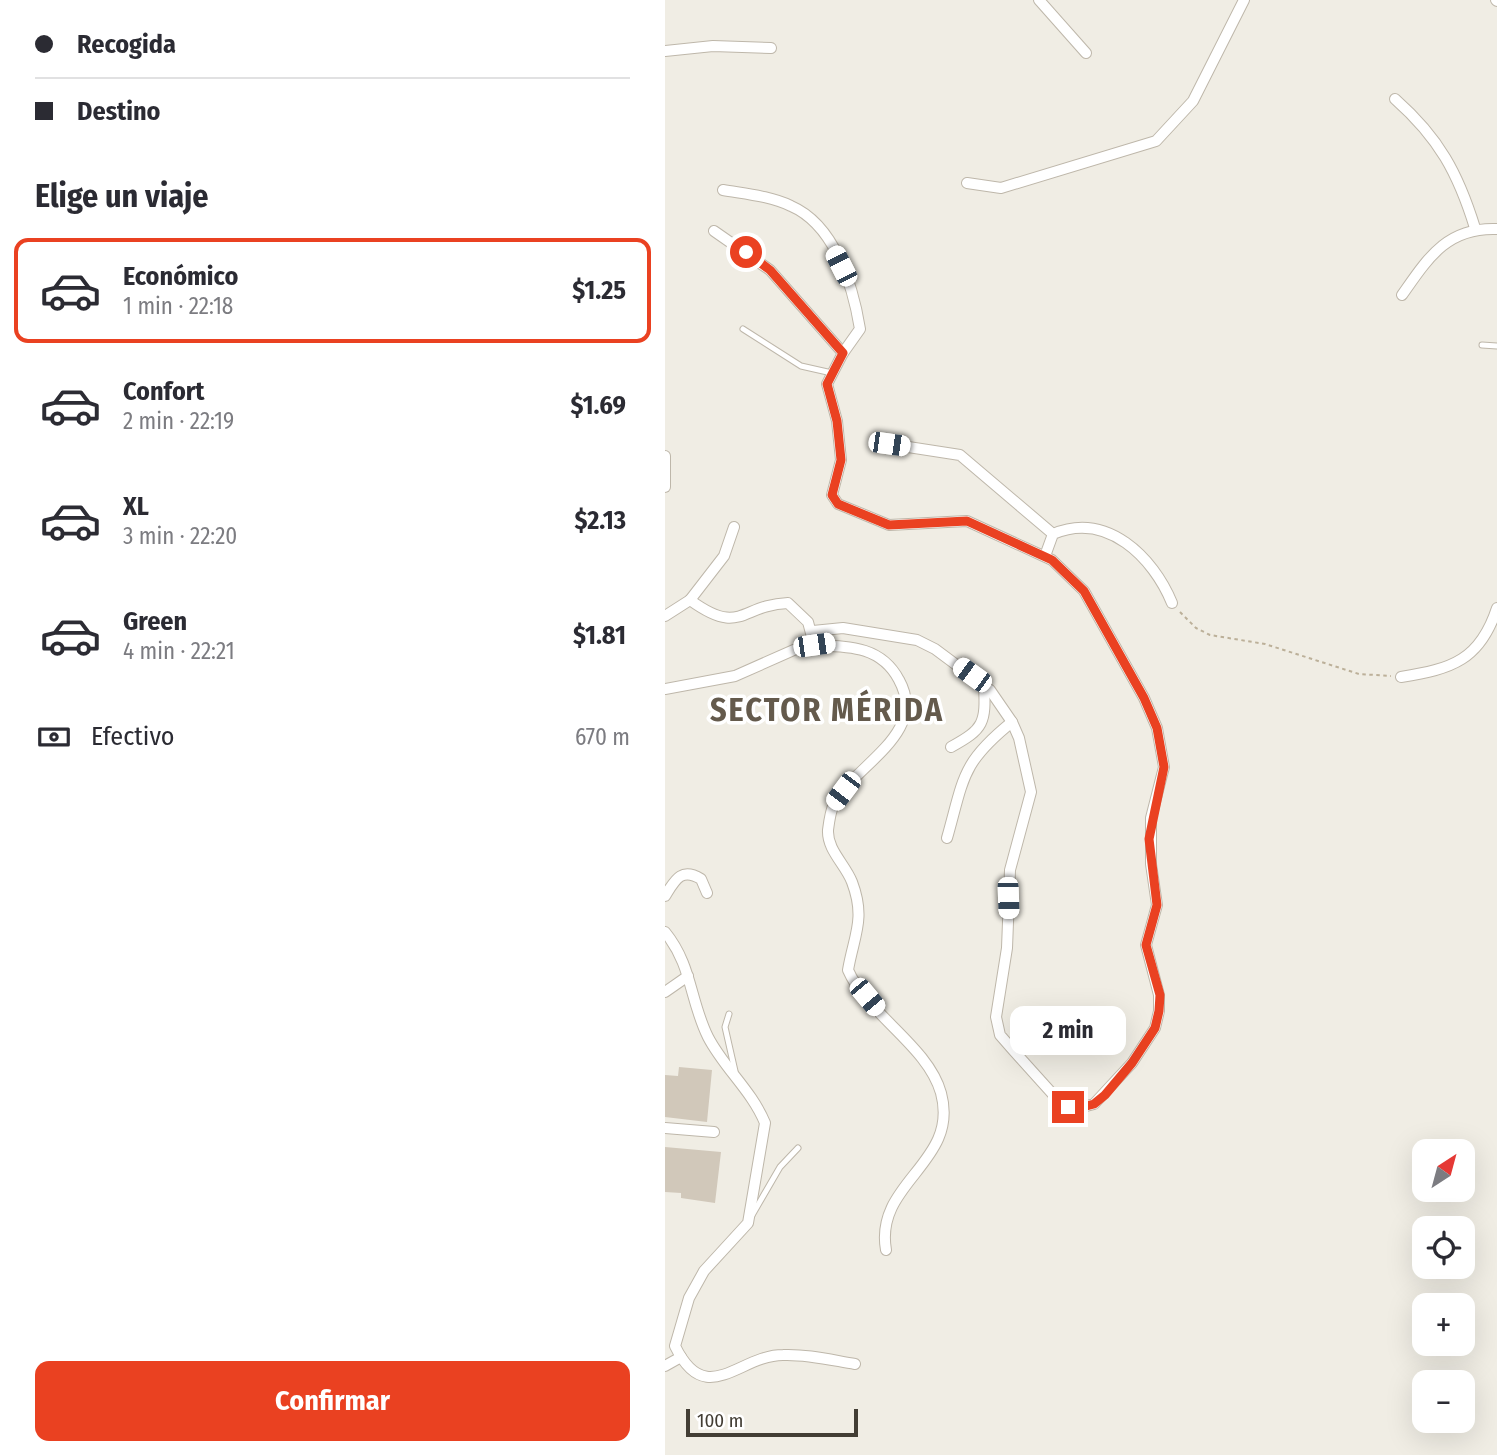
<!DOCTYPE html>
<html lang="es">
<meta charset="utf-8">
<style>
:root{--surface:#fff;--page:#f7f7f7;--text:#2b2b33;--muted:#7c7c81;--line:#e1e1e2;--accent:#ea4121}
body{margin:0;font-family:"Fira Sans Condensed",sans-serif;background:var(--page);color:var(--text);height:100vh;display:flex;flex-direction:column;font-size:26px;white-space:nowrap}
*{box-sizing:border-box;margin:0}
p{font-size:23px;color:var(--muted)}
.icon{flex:none;width:38px;height:38px;fill:none;stroke:currentColor;stroke-width:2;stroke-linecap:round;stroke-linejoin:round}
.map{position:relative;flex:1;overflow:hidden}
.side{display:flex;flex-direction:column;background:var(--surface);width:665px}
.side>*{flex:none}
.banner{display:grid;align-content:center;height:154px;padding:0 35px;background:var(--surface)}
.needle{width:46px;rotate:36deg}
.fabs{position:absolute;left:747px;top:1139px;display:grid;gap:14px}
.fabs a{display:grid;place-items:center;width:63px;height:63px;border-radius:14px;background:var(--surface);box-shadow:0 7px 28px #0002;font-size:35px}
.scale{position:absolute;left:21px;bottom:18px;width:172px;box-sizing:border-box;padding-left:7px;border:4px solid #423d34;border-top:0;font-size:19px;line-height:24px;white-space:nowrap;color:#423d34;-webkit-text-stroke:5px #fff;paint-order:stroke}
.end{position:absolute;width:32px;height:32px;margin:-16px;border:9px solid #ea4121;background:#fff;box-shadow:0 0 0 4px #fff}
.from{border-radius:50%}
.bubble{position:absolute;height:49px;border-radius:14px;background:var(--surface);box-shadow:0 7px 28px #0002;font-size:23px;font-weight:700;line-height:49px;text-align:center}
.car{position:absolute;width:21px;height:42px;margin:-21px -10px;border-radius:9px;box-shadow:0 0 5px 2px #0007;background:linear-gradient(#fff 24%,#345 0 40%,#fff 0 76%,#345 0 86%,#fff 0)}
.banner b{display:flex;align-items:center;gap:24px;height:66px;font-size:26px}
.banner b+b{border-top:2px solid var(--line)}
.banner i{width:18px;height:18px;background:var(--text)}
ul{padding:0;list-style:none}
li{display:flex;align-items:center;gap:21px;height:105px;margin:0 14px 10px;padding:0 21px;border:4px solid transparent;border-radius:14px}
li div{flex:1}
li b{display:block;font-size:26px}
li em{font-style:normal;font-weight:700}
li.selected{border-color:var(--accent)}
li>.icon{width:63px;height:63px;stroke-width:1.5}
h2{padding:0 35px;font-size:32px;line-height:84px}
.pay{display:flex;align-items:center;gap:18px;height:77px;padding:0 35px;font-size:26px}
.pay p{margin-inline-start:auto}
.button{display:flex;gap:14px;margin-top:auto;padding:14px 35px}
.button a{flex:1;height:80px;border-radius:14px;background:var(--accent);color:#fff;font-size:28px;font-weight:700;line-height:80px;text-align:center}
main{display:flex;flex:1;min-height:0}
.map>svg:first-child{display:block}
.building{fill:#d1c8ba}
.lines{fill:none;stroke-linecap:round;stroke-linejoin:round}
.service-casing{stroke:#beb7aa;stroke-width:7}
.minor-casing{stroke:#beb7aa;stroke-width:12}
.path{stroke:#bcb099;stroke-width:2;stroke-dasharray:3.5 3.5;stroke-linecap:butt}
.service{stroke:#fff;stroke-width:5}
.minor{stroke:#fff;stroke-width:10}
.route{stroke:#ea4121;stroke-width:9}
.labels{text-anchor:middle;stroke-width:7;stroke-linejoin:round;paint-order:stroke}
.district-label{font-size:32px;font-weight:bold;letter-spacing:2px;fill:#645a4c;stroke:#fff}
</style>
<main>
<section class="side">
<div class="banner">
<b><i class="from"></i>Recogida</b>
<b><i></i>Destino</b>
</div>
<h2>Elige un viaje</h2>
<ul>
<li class="selected"><svg class="icon" aria-label="car" viewBox="0 0 24 24"><path d="M5 17H2v-5l4-1 3-4h7l3 4 3 1v5h-3M9 17h6M6 11h13"/><circle cx="7" cy="17" r="2"/><circle cx="17" cy="17" r="2"/></svg><div><b>Económico</b><p>1 min · 22:18</p></div><em>$1.25</em></li>
<li><svg class="icon" aria-label="car" viewBox="0 0 24 24"><path d="M5 17H2v-5l4-1 3-4h7l3 4 3 1v5h-3M9 17h6M6 11h13"/><circle cx="7" cy="17" r="2"/><circle cx="17" cy="17" r="2"/></svg><div><b>Confort</b><p>2 min · 22:19</p></div><em>$1.69</em></li>
<li><svg class="icon" aria-label="car" viewBox="0 0 24 24"><path d="M5 17H2v-5l4-1 3-4h7l3 4 3 1v5h-3M9 17h6M6 11h13"/><circle cx="7" cy="17" r="2"/><circle cx="17" cy="17" r="2"/></svg><div><b>XL</b><p>3 min · 22:20</p></div><em>$2.13</em></li>
<li><svg class="icon" aria-label="car" viewBox="0 0 24 24"><path d="M5 17H2v-5l4-1 3-4h7l3 4 3 1v5h-3M9 17h6M6 11h13"/><circle cx="7" cy="17" r="2"/><circle cx="17" cy="17" r="2"/></svg><div><b>Green</b><p>4 min · 22:21</p></div><em>$1.81</em></li>
</ul>
<div class="pay"><svg class="icon" aria-label="cash" viewBox="0 0 24 24"><path d="M3 7h18v10H3z"/><circle cx="12" cy="12" r="2"/></svg>Efectivo<p>670 m</p></div>
<div class="button"><a>Confirmar</a></div>
</section>
<div class="map">
<svg width="832" height="1455" viewBox="0 0 832 1455">
<rect width="100%" height="100%" fill="#f0ede4"/>
<g class="building">
<path d="M 14,1067 L 47,1070 L 42,1122 L 0,1117 L 0,1075 L 13,1076 Z"/>
<path d="M 0,1147 L 56,1152 L 50,1203 L 16,1198 L 16,1193 L 0,1192 Z"/>
</g>
<g class="lines">
<g class="service-casing">
<g id="service">
<path d="M 78,329 L 136,366 L 167,373"/>
<path d="M 817,345 L 832,346"/>
<path d="M 64,1014 L 60,1027 L 70,1071"/>
<path d="M 86,1217 L 115,1167 L 133,1148"/>
</g>
</g>
<g class="minor-casing">
<g id="minor">
<path d="M 374,0 L 421,53"/>
<path d="M 831,0 L 832,1"/>
<path d="M 0,51 L 48,46 L 106,48"/>
<path d="M 730,99 C 774,138 793,173 810,228"/>
<path d="M 302,183 L 336,188 L 491,141 L 528,101 L 579,0"/>
<path d="M 58,190 C 81,194 105,196 126,206 C 170,225 188,286 195,329 L 178,353"/>
<path d="M 49,231 L 105,270 L 178,353 L 162,384 L 172,421 L 176,460 L 167,495 L 173,504 L 224,525 L 302,521 L 387,560 L 419,591 L 479,698 L 492,728 L 499,767 L 486,818 L 486,864 L 492,905 L 481,945 L 494,995 L 494,1011 L 490,1028 L 467,1063 L 429,1104 L 410,1109 L 393,1100 L 348,1050 L 335,1035 L 331,1017 L 342,948 L 345,870 L 366,792 L 354,738 L 347,722 L 325,690 L 270,649 L 252,640 L 178,628 L 148,631"/>
<path d="M 737,295 C 763,258 782,227 832,229"/>
<path d="M 224,444 L 295,455 L 388,534"/>
<path d="M 0,456 L 0,487"/>
<path d="M 380,556 L 388,534 C 442,511 488,557 507,603"/>
<path d="M 0,616 L 25,600"/>
<path d="M 140,645 C 176,647 214,642 234,680 C 264,734 189,765 169,804 C 166,810 164,822 163,830 C 162,850 180,864 187,882 C 201,919 189,935 183,970 C 202,1014 263,1046 276,1093 C 295,1163 209,1182 221,1250"/>
<path d="M 736,677 C 787,669 815,660 832,608"/>
<path d="M 0,689 L 70,676 L 140,645 L 147,637 L 143,622 L 123,603 C 75,605 76,637 25,600 L 59,556 L 69,527"/>
<path d="M 286,747 C 319,729 321,723 319,685"/>
<path d="M 282,838 C 299,778 296,763 347,722"/>
<path d="M 0,896 C 10,880 16,867 36,879 L 42,893"/>
<path d="M 0,932 C 27,965 25,1001 43,1037 C 59,1068 87,1091 100,1123 L 83,1223 L 39,1271 L 24,1298 L 10,1346 C 41,1410 74,1355 118,1355 C 142,1354 166,1360 190,1364"/>
<path d="M 0,992 L 23,976"/>
<path d="M 0,1128 L 49,1132"/>
<path d="M 0,1366 L 16,1357"/>
</g>
</g>
<path class="path" d="M 515,612 L 531,628 L 545,635 L 600,644 L 694,674 L 726,676"/>
<use href="#service" class="service"/>
<use href="#minor" class="minor"/>
</g>
<g class="lines">
<path class="route" d="M 81,252 L 105,270 L 178,353 L 162,384 L 172,421 L 176,460 L 167,495 L 173,504 L 224,525 L 302,521 L 387,560 L 419,591 L 479,698 L 492,728 L 499,767 L 484,839 L 492,905 L 481,945 L 495,995 L 494,1011 L 490,1028 L 467,1063 L 440,1095 L 429,1104 L 410,1109 L 403,1107"/>
</g>
<g class="labels">
<g class="district-label">
<text x="162" y="721">SECTOR MÉRIDA</text>
</g>
</g>
</svg>
<div class="fabs">
<a><svg class="needle" viewBox="-14 -14 28 28"><path d="M0-13l5 13h-10z" fill="#e53935"/><path d="M0 13l5-13h-10z" fill="#7c7c81"/></svg></a>
<a><svg class="icon" aria-label="locate" viewBox="0 0 24 24"><circle cx="12" cy="12" r="6"/><path d="M12 2v4M12 18v4M2 12h4M18 12h4"/></svg></a>
<a>+</a>
<a>−</a>
</div>
<div class="scale">100 m</div>
<i class="end from" style="left:81px;top:252px"></i>
<i class="end" style="left:403px;top:1107px"></i>
<div class="bubble" style="left:345px;top:1006px;width:116px">2 min</div>
<i class="car" style="left:176px;top:266px;rotate:333deg"></i>
<i class="car" style="left:224px;top:444px;rotate:98deg"></i>
<i class="car" style="left:149px;top:645px;rotate:82deg"></i>
<i class="car" style="left:307px;top:675px;rotate:306deg"></i>
<i class="car" style="left:178px;top:791px;rotate:217deg"></i>
<i class="car" style="left:343px;top:898px;rotate:178deg"></i>
<i class="car" style="left:202px;top:997px;rotate:140deg"></i>
</div>
</main>
